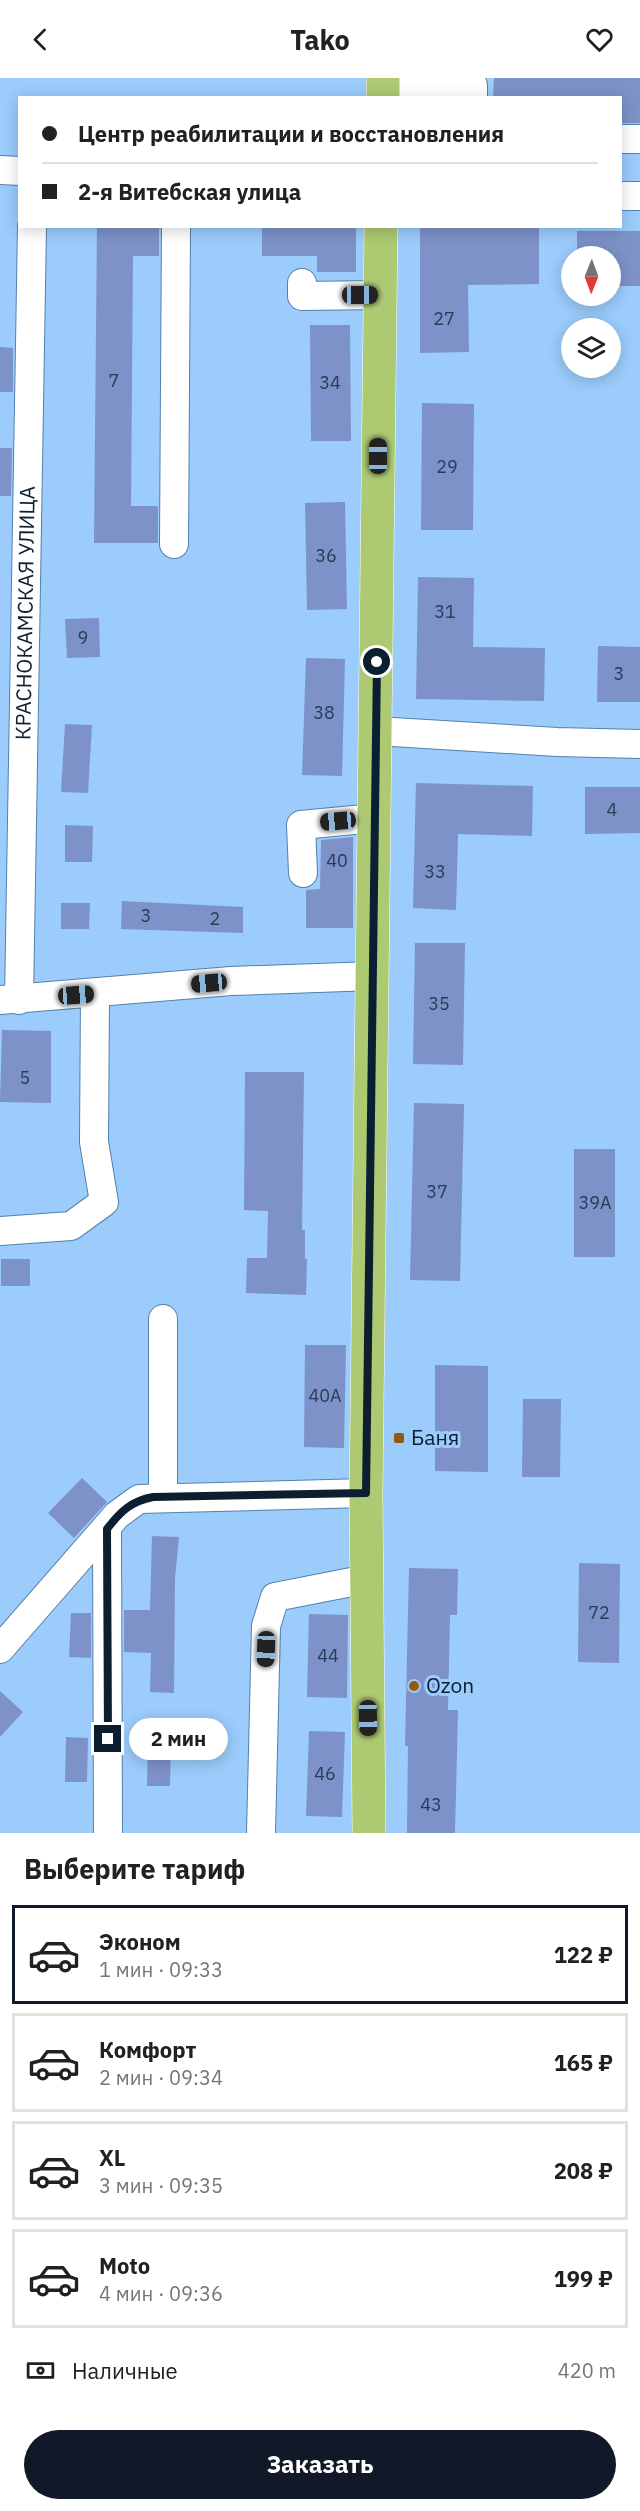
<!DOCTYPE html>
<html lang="ru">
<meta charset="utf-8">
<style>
:root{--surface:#fff;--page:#f2f2f2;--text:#202124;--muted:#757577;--line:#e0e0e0;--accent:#111827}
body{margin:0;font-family:"IBM Plex Sans",sans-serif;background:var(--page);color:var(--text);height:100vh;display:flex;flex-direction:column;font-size:22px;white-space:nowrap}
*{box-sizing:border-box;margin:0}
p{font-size:20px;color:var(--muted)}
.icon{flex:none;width:33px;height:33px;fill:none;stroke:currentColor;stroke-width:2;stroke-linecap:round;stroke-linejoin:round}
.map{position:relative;height:1755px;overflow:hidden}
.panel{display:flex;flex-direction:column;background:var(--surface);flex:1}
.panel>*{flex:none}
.banner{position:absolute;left:18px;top:18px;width:604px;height:132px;border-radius:0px;box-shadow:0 3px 15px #0003;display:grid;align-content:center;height:132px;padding:0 24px;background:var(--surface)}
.needle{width:39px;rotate:181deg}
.buttons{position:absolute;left:561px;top:168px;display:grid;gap:12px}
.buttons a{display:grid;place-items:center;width:60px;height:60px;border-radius:50%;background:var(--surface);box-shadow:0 3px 15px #0003;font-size:30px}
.end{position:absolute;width:27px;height:27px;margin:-14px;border:8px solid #0b1f30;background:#fff;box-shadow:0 0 0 3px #fff}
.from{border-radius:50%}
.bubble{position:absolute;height:42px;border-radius:21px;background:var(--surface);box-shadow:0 3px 15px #0003;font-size:20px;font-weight:800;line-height:42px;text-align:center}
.car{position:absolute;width:18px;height:36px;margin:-18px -9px;border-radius:8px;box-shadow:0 0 4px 2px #0007;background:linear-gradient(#222 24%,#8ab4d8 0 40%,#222 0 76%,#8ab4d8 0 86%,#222 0)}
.banner b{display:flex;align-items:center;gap:21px;height:57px;font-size:22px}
.banner b+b{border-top:2px solid var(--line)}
.banner i{width:15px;height:15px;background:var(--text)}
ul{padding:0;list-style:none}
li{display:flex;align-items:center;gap:18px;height:99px;margin:0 12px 9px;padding:0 12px;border:3px solid var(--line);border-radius:0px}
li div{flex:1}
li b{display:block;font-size:22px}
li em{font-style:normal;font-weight:800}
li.on{border-color:var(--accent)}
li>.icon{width:54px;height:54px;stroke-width:1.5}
h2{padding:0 24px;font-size:27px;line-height:72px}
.pay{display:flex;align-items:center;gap:15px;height:66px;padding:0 24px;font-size:22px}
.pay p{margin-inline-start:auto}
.button{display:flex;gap:12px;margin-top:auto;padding:12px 24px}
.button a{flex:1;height:69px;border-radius:36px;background:var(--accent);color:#fff;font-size:24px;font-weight:800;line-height:69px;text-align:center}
header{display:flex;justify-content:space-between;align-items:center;height:78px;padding:0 24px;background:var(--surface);font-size:27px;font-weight:800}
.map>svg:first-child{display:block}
.building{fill:#7d92c8}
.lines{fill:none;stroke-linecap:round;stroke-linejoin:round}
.minor-casing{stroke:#5281ac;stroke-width:30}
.major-casing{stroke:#fff;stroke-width:34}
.minor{stroke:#fff;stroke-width:28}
.major{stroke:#adc971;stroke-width:33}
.route{stroke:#0b1f30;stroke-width:8}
.poi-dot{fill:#925b12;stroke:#9bccfb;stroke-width:2}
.labels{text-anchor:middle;stroke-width:6;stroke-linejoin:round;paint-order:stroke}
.number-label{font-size:18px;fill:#283c56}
.street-label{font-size:21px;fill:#0b1f30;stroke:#9bccfb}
.poi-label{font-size:21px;fill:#0b1f30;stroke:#9bccfb;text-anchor:start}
</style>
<header><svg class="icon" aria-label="back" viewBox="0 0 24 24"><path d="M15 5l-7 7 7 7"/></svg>Tako<svg class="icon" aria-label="heart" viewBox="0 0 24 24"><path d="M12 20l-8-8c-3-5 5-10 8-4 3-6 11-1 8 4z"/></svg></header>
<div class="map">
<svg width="640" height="1755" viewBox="0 0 640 1755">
<rect width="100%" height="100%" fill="#9bccfb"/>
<g class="building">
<path d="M 494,0 L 640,0 L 640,45 L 621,45 L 621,20 L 493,20 Z"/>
<path d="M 97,148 L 159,148 L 159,178 L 133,178 L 131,428 L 158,428 L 158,465 L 94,465 Z"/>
<path d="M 262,148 L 356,148 L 356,194 L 317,194 L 317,178 L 262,178 Z"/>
<path d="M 420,149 L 539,149 L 539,206 L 468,207 L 469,274 L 420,275 Z"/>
<path d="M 577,153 L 640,153 L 640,208 L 610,208 L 610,178 L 577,178 Z"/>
<path d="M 310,247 L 350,247 L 351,363 L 311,363 Z"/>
<path d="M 0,269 L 13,270 L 13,314 L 0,314 Z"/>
<path d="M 422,325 L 474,326 L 473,452 L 421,452 Z"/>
<path d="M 0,370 L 12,370 L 11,418 L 0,418 Z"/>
<path d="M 345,424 L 347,531 L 307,532 L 305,425 Z"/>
<path d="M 418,499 L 474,500 L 473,569 L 545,570 L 544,623 L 416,621 Z"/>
<path d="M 99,540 L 100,579 L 67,580 L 65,541 Z"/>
<path d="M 598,568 L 640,569 L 640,624 L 597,624 Z"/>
<path d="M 306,580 L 345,581 L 342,698 L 302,697 Z"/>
<path d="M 65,646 L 92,647 L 88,715 L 61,714 Z"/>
<path d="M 416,705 L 533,708 L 532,758 L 458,756 L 456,832 L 413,830 Z"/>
<path d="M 585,709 L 640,709 L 640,755 L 585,756 Z"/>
<path d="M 65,747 L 93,748 L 92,784 L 65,784 Z"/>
<path d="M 353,759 L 353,850 L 306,850 L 306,812 L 320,811 L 321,762 Z"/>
<path d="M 122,823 L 243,829 L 243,855 L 121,851 Z"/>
<path d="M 61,825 L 90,825 L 89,851 L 61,851 Z"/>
<path d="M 415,865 L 465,865 L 463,987 L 413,986 Z"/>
<path d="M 2,952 L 51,953 L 51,1025 L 0,1024 Z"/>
<path d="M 245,994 L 304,994 L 302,1152 L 305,1152 L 305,1181 L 307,1181 L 306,1217 L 246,1215 L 247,1180 L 267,1180 L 268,1133 L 244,1132 Z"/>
<path d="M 414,1025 L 464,1026 L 460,1203 L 410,1202 Z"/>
<rect x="574" y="1071" width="41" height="108"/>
<rect x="1" y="1181" width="29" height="27"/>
<path d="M 305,1267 L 346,1267 L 344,1370 L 304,1369 Z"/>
<path d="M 435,1287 L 488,1288 L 488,1394 L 435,1393 Z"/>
<path d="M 523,1321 L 561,1321 L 560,1399 L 522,1399 Z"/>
<path d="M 82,1400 L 107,1424 L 74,1460 L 48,1435 Z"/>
<path d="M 152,1458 L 179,1459 L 175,1500 L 174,1615 L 150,1614 L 151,1575 L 124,1574 L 124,1532 L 150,1532 Z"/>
<path d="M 579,1485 L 620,1486 L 619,1585 L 578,1584 Z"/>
<path d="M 409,1490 L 458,1491 L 457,1537 L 450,1537 L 448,1632 L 458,1632 L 455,1755 L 407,1755 L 408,1668 L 405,1668 Z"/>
<path d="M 71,1535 L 91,1535 L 91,1580 L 69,1579 Z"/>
<path d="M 309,1536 L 348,1537 L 347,1620 L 307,1619 Z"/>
<path d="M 0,1613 L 23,1634 L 0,1659 Z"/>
<path d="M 309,1653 L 345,1654 L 342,1739 L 306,1738 Z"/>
<path d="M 66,1659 L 88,1660 L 87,1704 L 65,1704 Z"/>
<path d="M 148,1661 L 171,1661 L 170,1708 L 147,1708 Z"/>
</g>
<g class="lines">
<g class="minor-casing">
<g id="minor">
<path d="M 383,7 L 473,7 L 473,20"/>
<path d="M 621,61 L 640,61"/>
<path d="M 0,92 L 20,93"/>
<path d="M 621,118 L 640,118"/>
<path d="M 302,205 L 302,218 L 379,217"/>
<path d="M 174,466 L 176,148"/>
<path d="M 376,653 L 557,664 L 640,666"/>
<path d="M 303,795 L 301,747 L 375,740"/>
<path d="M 0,922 L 231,903 L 374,898"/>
<path id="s1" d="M 19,922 L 32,148"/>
<path d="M 0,1153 L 71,1148 L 104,1124 L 94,1064 L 95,916"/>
<path d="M 163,1241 L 163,1419"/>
<path d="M 107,1451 L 108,1755"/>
<path d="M 0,1571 L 117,1437 L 139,1421 L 366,1415"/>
<path d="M 261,1755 L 266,1548 L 275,1519 L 367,1501"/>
</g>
</g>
<g class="major-casing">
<g id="major">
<path d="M 383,0 L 383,20"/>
<path d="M 369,1755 L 366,1415 L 381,148"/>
</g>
</g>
<use href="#minor" class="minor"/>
<use href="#major" class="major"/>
</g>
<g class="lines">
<path class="route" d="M 108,1661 L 107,1451 C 120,1434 131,1423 153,1419 L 366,1415 L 377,584"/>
</g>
<g class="poi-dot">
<rect x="393" y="1354" width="12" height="12" rx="3"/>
<circle cx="414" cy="1608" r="6"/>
</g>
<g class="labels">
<g class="number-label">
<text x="444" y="247">27</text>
<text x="114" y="309">7</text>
<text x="330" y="311">34</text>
<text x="447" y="395">29</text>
<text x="326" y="484">36</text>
<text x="445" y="540">31</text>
<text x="83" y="566">9</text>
<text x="619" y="602">3</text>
<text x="324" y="641">38</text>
<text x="612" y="738">4</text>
<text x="337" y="789">40</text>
<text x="435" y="800">33</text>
<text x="146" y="844">3</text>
<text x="215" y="847">2</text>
<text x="439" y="932">35</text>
<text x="25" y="1006">5</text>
<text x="437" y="1120">37</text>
<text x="595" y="1131">39А</text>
<text x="325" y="1324">40А</text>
<text x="599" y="1541">72</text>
<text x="328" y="1584">44</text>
<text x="325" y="1702">46</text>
<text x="431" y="1733">43</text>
</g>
<g class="street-label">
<text dy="7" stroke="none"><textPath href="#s1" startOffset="387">КРАСНОКАМСКАЯ УЛИЦА</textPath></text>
</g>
<g class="poi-label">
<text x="411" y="1367">Баня</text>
<text x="426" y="1615">Ozon</text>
</g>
</g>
</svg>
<div class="buttons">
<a><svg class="needle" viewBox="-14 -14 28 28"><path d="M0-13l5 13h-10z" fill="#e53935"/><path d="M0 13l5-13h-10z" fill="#757577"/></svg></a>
<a><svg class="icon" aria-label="layers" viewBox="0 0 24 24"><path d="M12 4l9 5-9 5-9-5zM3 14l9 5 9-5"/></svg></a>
</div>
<i class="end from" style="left:377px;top:584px"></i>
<i class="end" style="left:108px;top:1661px"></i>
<div class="bubble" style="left:129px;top:1640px;width:99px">2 мин</div>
<i class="car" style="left:360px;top:217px;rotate:90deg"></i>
<i class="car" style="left:378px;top:378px;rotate:0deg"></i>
<i class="car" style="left:338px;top:743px;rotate:265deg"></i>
<i class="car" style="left:209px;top:905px;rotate:265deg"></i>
<i class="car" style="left:76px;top:917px;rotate:86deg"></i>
<i class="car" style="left:266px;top:1571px;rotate:182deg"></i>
<i class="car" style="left:368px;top:1640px;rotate:179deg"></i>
<div class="banner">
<b><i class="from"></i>Центр реабилитации и восстановления</b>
<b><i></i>2-я Витебская улица</b>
</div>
</div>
<section class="panel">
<h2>Выберите тариф</h2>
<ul>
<li class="on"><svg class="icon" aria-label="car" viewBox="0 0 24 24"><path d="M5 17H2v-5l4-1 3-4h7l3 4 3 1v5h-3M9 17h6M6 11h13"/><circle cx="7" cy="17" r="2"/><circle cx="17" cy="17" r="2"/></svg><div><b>Эконом</b><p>1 мин · 09:33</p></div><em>122 ₽</em></li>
<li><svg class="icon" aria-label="car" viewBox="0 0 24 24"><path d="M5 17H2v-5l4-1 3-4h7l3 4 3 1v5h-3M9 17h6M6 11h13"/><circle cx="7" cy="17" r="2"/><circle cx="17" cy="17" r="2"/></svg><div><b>Комфорт</b><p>2 мин · 09:34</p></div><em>165 ₽</em></li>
<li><svg class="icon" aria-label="car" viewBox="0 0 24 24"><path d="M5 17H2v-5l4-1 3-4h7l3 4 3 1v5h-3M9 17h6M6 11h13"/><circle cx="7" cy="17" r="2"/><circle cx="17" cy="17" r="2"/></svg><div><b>XL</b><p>3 мин · 09:35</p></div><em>208 ₽</em></li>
<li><svg class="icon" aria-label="car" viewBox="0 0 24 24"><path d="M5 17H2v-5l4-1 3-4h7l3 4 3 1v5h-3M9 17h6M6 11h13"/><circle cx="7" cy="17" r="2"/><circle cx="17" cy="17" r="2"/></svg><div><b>Moto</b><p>4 мин · 09:36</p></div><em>199 ₽</em></li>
</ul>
<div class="pay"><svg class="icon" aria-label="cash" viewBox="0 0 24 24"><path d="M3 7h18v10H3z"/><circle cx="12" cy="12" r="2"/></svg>Наличные<p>420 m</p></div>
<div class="button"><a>Заказать</a></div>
</section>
